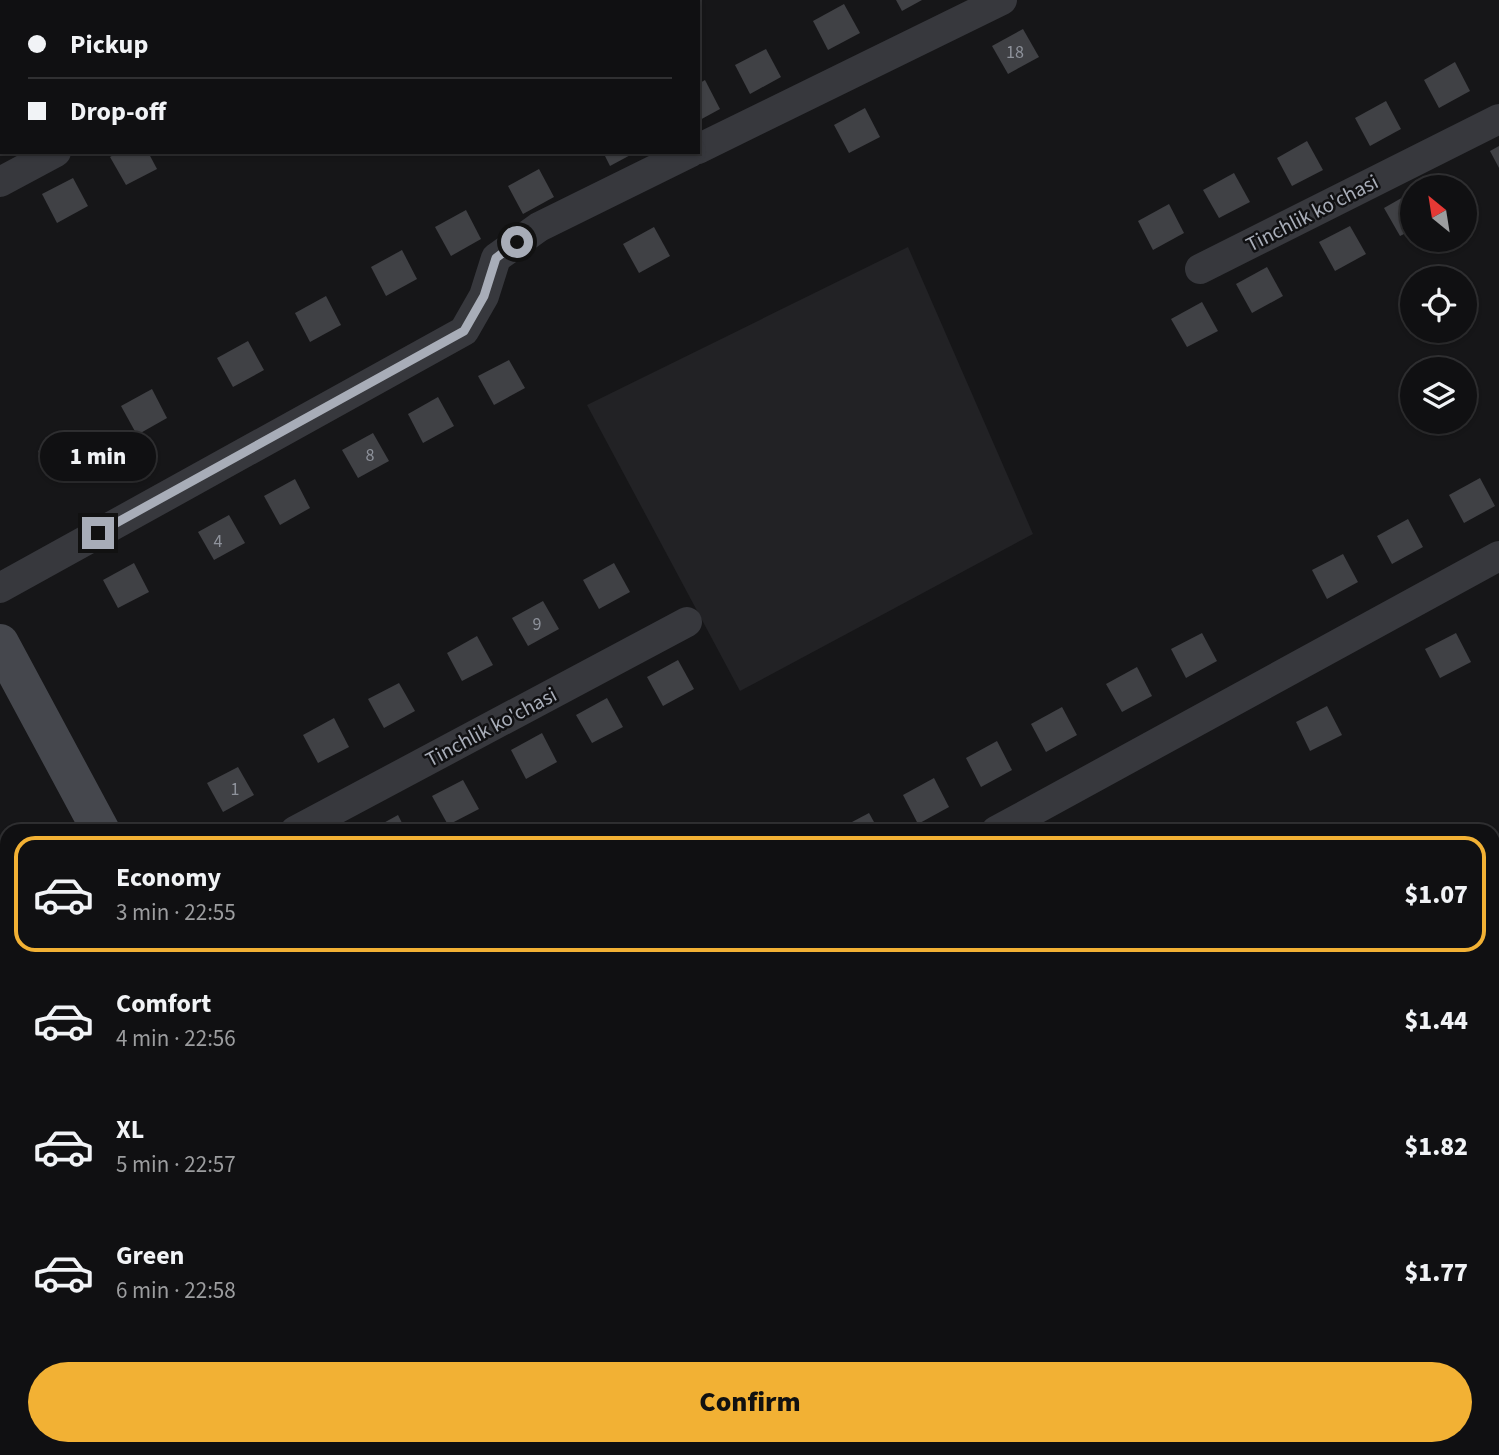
<!DOCTYPE html>
<meta charset="utf-8">
<style>
:root{--surface:#101012;--page:#1e1e20;--text:#f1f3f6;--muted:#9c9d9f;--line:#303032;--accent:#f2b134}
body{margin:0;font-family:"Source Sans 3",sans-serif;background:var(--page);color:var(--text);height:100vh;display:flex;flex-direction:column;font-size:26px;white-space:nowrap}
*{box-sizing:border-box;margin:0}
p{font-size:23px;color:var(--muted)}
.icon{flex:none;width:38px;height:38px;fill:none;stroke:currentColor;stroke-width:2;stroke-linecap:round;stroke-linejoin:round}
.map{position:relative;flex:1;overflow:hidden}
.sheet{position:absolute;left:0px;top:824px;width:1500px;height:632px;display:flex;flex-direction:column;background:var(--surface);border-radius:21px 21px 0 0;box-shadow:0 2px 5px #0004,0 0 0 2px var(--line)}
.sheet>*{flex:none}
.guide{position:absolute;left:0px;top:0px;width:700px;height:154px;box-shadow:0 2px 5px #0004,0 0 0 2px var(--line);display:grid;align-content:center;height:154px;padding:0 28px;background:var(--surface)}
.needle{width:46px;rotate:330deg}
.fabs{position:absolute;left:1400px;top:175px;display:grid;gap:14px}
.fabs a{display:grid;place-items:center;width:77px;height:77px;border-radius:50%;background:var(--surface);box-shadow:0 2px 5px #0004,0 0 0 2px var(--line);font-size:35px}
.end{position:absolute;width:32px;height:32px;margin:-16px;border:9px solid #a8adb8;background:#111;box-shadow:0 0 0 4px #111}
.from{border-radius:50%}
.bubble{position:absolute;height:49px;border-radius:24px;background:var(--surface);box-shadow:0 2px 5px #0004,0 0 0 2px var(--line);font-size:23px;font-weight:800;line-height:49px;text-align:center}
.guide b{display:flex;align-items:center;gap:24px;height:66px;font-size:26px}
.guide b+b{border-top:2px solid var(--line)}
.guide i{width:18px;height:18px;background:var(--text)}
ul{padding:12px 0 0;list-style:none}
li{display:flex;align-items:center;gap:21px;height:116px;margin:0 14px 10px;padding:0 14px;border:4px solid transparent;border-radius:21px}
li div{flex:1}
li b{display:block;font-size:26px}
li em{font-style:normal;font-weight:800}
li.active{border-color:var(--accent)}
li>.icon{width:63px;height:63px;stroke-width:1.5}
.cta{display:flex;gap:14px;margin-top:auto;padding:14px 28px}
.cta a{flex:1;height:80px;border-radius:42px;background:var(--accent);color:#111;font-size:28px;font-weight:800;line-height:80px;text-align:center}
.map>svg:first-child{display:block}
.built{fill:#222225}
.building{fill:#404145}
.lines{fill:none;stroke-linecap:round;stroke-linejoin:round}
.street{stroke:#37383d;stroke-width:30}
.secondary{stroke:#45474d;stroke-width:38}
.route{stroke:#a8adb8;stroke-width:9}
.labels{text-anchor:middle;stroke-width:5;stroke-linejoin:round;paint-order:stroke}
.number-label{font-size:18px;fill:#8e929b}
.street-label{font-size:21px;fill:#a8adb8;stroke:#111113}
</style>
<div class="map">
<svg width="1499" height="1455" viewBox="0 0 1499 1455">
<rect width="100%" height="100%" fill="#161618"/>
<g class="built">
<path d="M 908,247 L 1033,534 L 740,691 L 587,405 Z"/>
<path d="M 0,931 L 7,943 L 7,1449 L 282,1449 L 284,1455 L 0,1455 Z"/>
<path d="M 947,1449 L 1279,1449 L 1276,1455 L 937,1455 Z"/>
</g>
<g class="building">
<path d="M 896,0 L 922,0 L 902,11 Z"/>
<path d="M 844,4 L 860,33 L 828,50 L 813,21 Z"/>
<path d="M 1023,29 L 1039,57 L 1008,74 L 992,46 Z"/>
<path d="M 766,49 L 781,77 L 750,94 L 735,65 Z"/>
<path d="M 1455,62 L 1470,91 L 1439,108 L 1424,80 Z"/>
<path d="M 705,80 L 720,109 L 698,121 L 698,84 Z"/>
<path d="M 1386,101 L 1401,129 L 1370,146 L 1355,118 Z"/>
<path d="M 865,108 L 880,137 L 849,153 L 834,125 Z"/>
<path d="M 1307,141 L 1323,170 L 1292,186 L 1277,158 Z"/>
<path d="M 1499,146 L 1499,168 L 1490,151 Z"/>
<path d="M 118,152 L 148,152 L 157,169 L 126,185 L 110,157 Z"/>
<path d="M 603,152 L 636,152 L 610,166 Z"/>
<path d="M 539,169 L 554,197 L 523,214 L 508,186 Z"/>
<path d="M 1234,173 L 1250,202 L 1219,218 L 1203,190 Z"/>
<path d="M 73,178 L 88,206 L 57,223 L 42,194 Z"/>
<path d="M 1412,192 L 1412,230 L 1400,236 L 1384,208 Z"/>
<path d="M 1169,204 L 1184,233 L 1153,250 L 1138,221 Z"/>
<path d="M 466,210 L 481,239 L 451,256 L 435,227 Z"/>
<path d="M 1350,226 L 1366,254 L 1335,271 L 1319,242 Z"/>
<path d="M 654,227 L 670,256 L 639,273 L 623,244 Z"/>
<path d="M 402,250 L 417,279 L 386,296 L 371,267 Z"/>
<path d="M 1267,267 L 1283,296 L 1252,313 L 1236,284 Z"/>
<path d="M 326,296 L 341,325 L 310,342 L 295,313 Z"/>
<path d="M 1202,302 L 1218,331 L 1187,347 L 1171,319 Z"/>
<path d="M 248,341 L 264,370 L 233,387 L 217,358 Z"/>
<path d="M 509,360 L 525,388 L 494,405 L 478,376 Z"/>
<path d="M 152,389 L 167,418 L 137,435 L 121,406 Z"/>
<path d="M 438,397 L 454,426 L 423,443 L 408,414 Z"/>
<path d="M 373,433 L 389,461 L 358,478 L 342,450 Z"/>
<path d="M 69,434 L 84,463 L 53,480 L 38,451 Z"/>
<path d="M 1480,478 L 1495,506 L 1464,523 L 1449,495 Z"/>
<path d="M 295,479 L 310,508 L 280,525 L 264,496 Z"/>
<path d="M 229,515 L 245,543 L 214,560 L 198,532 Z"/>
<path d="M 1408,519 L 1423,547 L 1392,564 L 1377,536 Z"/>
<path d="M 1343,554 L 1358,582 L 1327,599 L 1312,570 Z"/>
<path d="M 134,563 L 149,592 L 118,608 L 103,580 Z"/>
<path d="M 614,563 L 630,592 L 599,609 L 583,580 Z"/>
<path d="M 543,601 L 559,629 L 528,646 L 512,618 Z"/>
<path d="M 1202,633 L 1217,661 L 1186,678 L 1171,649 Z"/>
<path d="M 1456,633 L 1471,662 L 1440,678 L 1425,649 Z"/>
<path d="M 477,636 L 493,665 L 462,681 L 447,653 Z"/>
<path d="M 678,660 L 694,689 L 663,706 L 647,677 Z"/>
<path d="M 1137,667 L 1152,696 L 1122,712 L 1106,684 Z"/>
<path d="M 399,683 L 415,711 L 384,728 L 368,699 Z"/>
<path d="M 607,698 L 623,727 L 592,743 L 576,715 Z"/>
<path d="M 1327,706 L 1342,735 L 1310,751 L 1296,722 Z"/>
<path d="M 1062,707 L 1077,735 L 1046,752 L 1031,724 Z"/>
<path d="M 334,718 L 349,747 L 318,763 L 303,735 Z"/>
<path d="M 542,733 L 557,762 L 526,779 L 511,750 Z"/>
<path d="M 997,741 L 1012,770 L 981,787 L 966,758 Z"/>
<path d="M 238,767 L 254,795 L 223,812 L 207,783 Z"/>
<path d="M 934,778 L 949,807 L 918,824 L 903,795 Z"/>
<path d="M 463,780 L 479,809 L 448,825 L 432,796 Z"/>
<path d="M 869,813 L 879,831 L 835,831 Z"/>
<path d="M 398,815 L 406,831 L 369,831 Z"/>
</g>
<g class="lines">
<g class="street">
<path d="M 341,2 L 345,0"/>
<path d="M 698,149 L 1002,0"/>
<path d="M 0,182 L 56,152"/>
<path d="M 1200,269 L 1499,119"/>
<path d="M 0,588 L 464,331 L 484,296 L 496,258 L 539,227 L 691,152"/>
<path d="M 295,831 L 687,622"/>
<path d="M 996,831 L 1499,556"/>
<path d="M 1493,955 L 1499,952"/>
<path d="M 599,1455 L 610,1449"/>
</g>
<g class="secondary">
<path d="M 0,643 L 101,831"/>
<path d="M 421,1449 L 424,1455"/>
</g>
</g>
<g class="lines">
<path class="route" d="M 98,533 L 464,331 L 484,296 L 496,258 L 517,242"/>
</g>
<g class="labels">
<g class="number-label">
<text x="1015" y="58">18</text>
<text x="370" y="461">8</text>
<text x="218" y="547">4</text>
<text x="537" y="630">9</text>
<text x="235" y="795">1</text>
</g>
<g class="street-label">
<text transform="translate(1312 213) rotate(-27)" y="7">Tinchlik ko'chasi</text>
<text transform="translate(491 727) rotate(-28)" y="7">Tinchlik ko'chasi</text>
</g>
</g>
</svg>
<div class="fabs">
<a><svg class="needle" viewBox="-14 -14 28 28"><path d="M0-13l5 13h-10z" fill="#e53935"/><path d="M0 13l5-13h-10z" fill="#9c9d9f"/></svg></a>
<a><svg class="icon" aria-label="locate" viewBox="0 0 24 24"><circle cx="12" cy="12" r="6"/><path d="M12 2v4M12 18v4M2 12h4M18 12h4"/></svg></a>
<a><svg class="icon" aria-label="layers" viewBox="0 0 24 24"><path d="M12 4l9 5-9 5-9-5zM3 14l9 5 9-5"/></svg></a>
</div>
<i class="end from" style="left:517px;top:242px"></i>
<i class="end" style="left:98px;top:533px"></i>
<div class="bubble" style="left:40px;top:432px;width:116px">1 min</div>
<div class="guide">
<b><i class="from"></i>Pickup</b>
<b><i></i>Drop-off</b>
</div>
<section class="sheet">
<ul>
<li class="active"><svg class="icon" aria-label="car" viewBox="0 0 24 24"><path d="M5 17H2v-5l4-1 3-4h7l3 4 3 1v5h-3M9 17h6M6 11h13"/><circle cx="7" cy="17" r="2"/><circle cx="17" cy="17" r="2"/></svg><div><b>Economy</b><p>3 min · 22:55</p></div><em>$1.07</em></li>
<li><svg class="icon" aria-label="car" viewBox="0 0 24 24"><path d="M5 17H2v-5l4-1 3-4h7l3 4 3 1v5h-3M9 17h6M6 11h13"/><circle cx="7" cy="17" r="2"/><circle cx="17" cy="17" r="2"/></svg><div><b>Comfort</b><p>4 min · 22:56</p></div><em>$1.44</em></li>
<li><svg class="icon" aria-label="car" viewBox="0 0 24 24"><path d="M5 17H2v-5l4-1 3-4h7l3 4 3 1v5h-3M9 17h6M6 11h13"/><circle cx="7" cy="17" r="2"/><circle cx="17" cy="17" r="2"/></svg><div><b>XL</b><p>5 min · 22:57</p></div><em>$1.82</em></li>
<li><svg class="icon" aria-label="car" viewBox="0 0 24 24"><path d="M5 17H2v-5l4-1 3-4h7l3 4 3 1v5h-3M9 17h6M6 11h13"/><circle cx="7" cy="17" r="2"/><circle cx="17" cy="17" r="2"/></svg><div><b>Green</b><p>6 min · 22:58</p></div><em>$1.77</em></li>
</ul>
<div class="cta"><a>Confirm</a></div>
</section>
</div>
